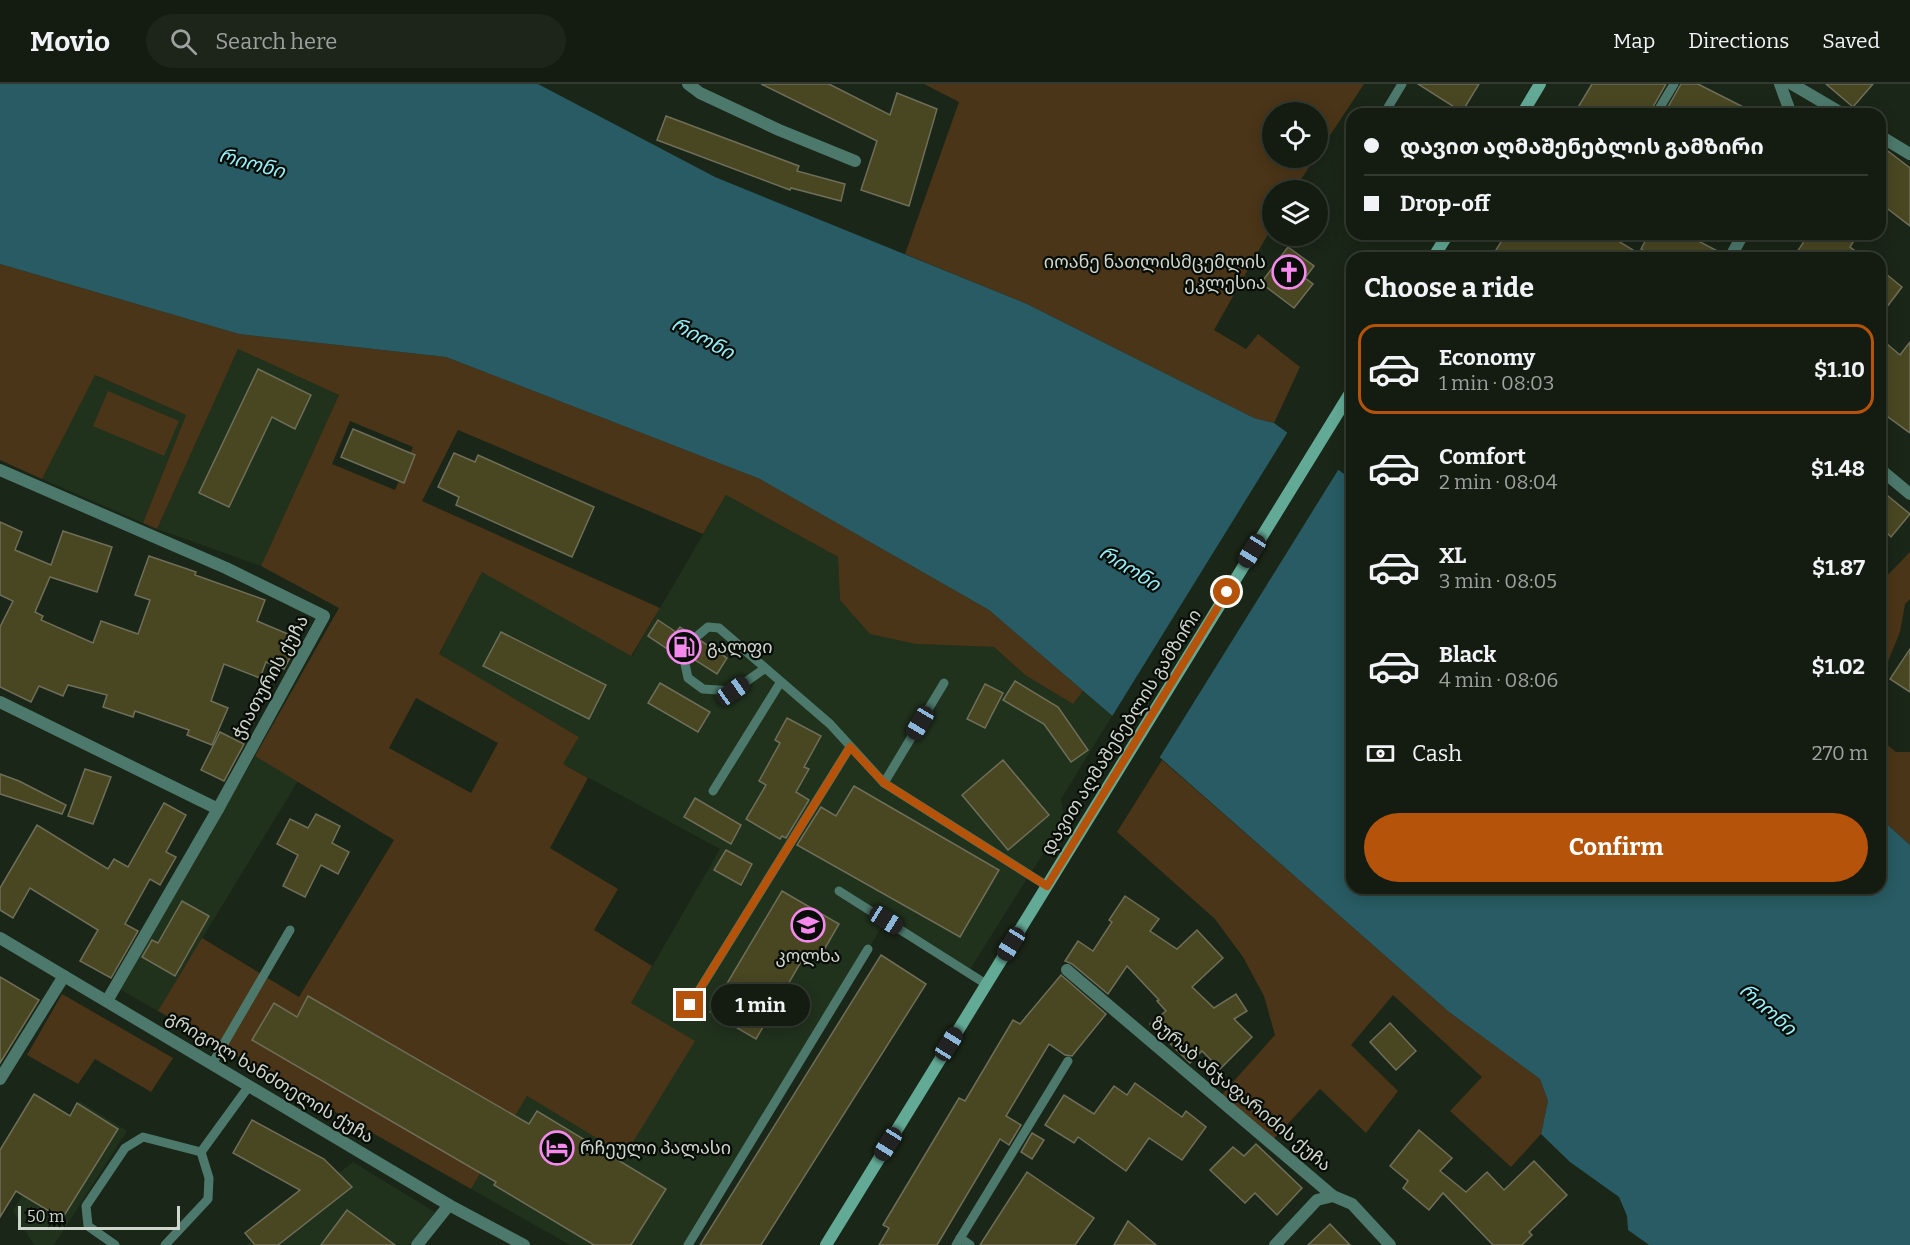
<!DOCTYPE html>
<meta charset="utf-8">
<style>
:root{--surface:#141c11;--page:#1d251a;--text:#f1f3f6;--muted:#9da19f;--line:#333a31;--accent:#b45309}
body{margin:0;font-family:Bitter,"Noto Sans Georgian",serif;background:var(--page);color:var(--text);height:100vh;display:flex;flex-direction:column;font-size:22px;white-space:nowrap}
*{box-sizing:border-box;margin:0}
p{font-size:20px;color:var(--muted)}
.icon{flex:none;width:33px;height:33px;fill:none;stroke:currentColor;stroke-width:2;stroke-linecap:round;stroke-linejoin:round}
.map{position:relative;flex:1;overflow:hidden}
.side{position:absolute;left:1346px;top:168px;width:540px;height:642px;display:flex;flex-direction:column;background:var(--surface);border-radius:18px;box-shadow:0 3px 15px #0003,0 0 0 2px var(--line)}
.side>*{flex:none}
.hud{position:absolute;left:1346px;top:24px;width:540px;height:132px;border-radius:18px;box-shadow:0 3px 15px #0003,0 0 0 2px var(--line);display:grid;align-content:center;height:132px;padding:0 18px;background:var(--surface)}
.controls{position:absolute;left:1262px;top:18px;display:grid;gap:12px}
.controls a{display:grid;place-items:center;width:66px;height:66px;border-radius:50%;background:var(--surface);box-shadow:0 3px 15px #0003,0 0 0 2px var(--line);font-size:30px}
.scale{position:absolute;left:18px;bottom:15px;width:162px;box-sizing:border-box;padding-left:6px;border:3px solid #cfd6cd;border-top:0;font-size:16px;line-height:21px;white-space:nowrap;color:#cfd6cd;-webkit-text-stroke:4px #080d07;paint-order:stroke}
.end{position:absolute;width:27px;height:27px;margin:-14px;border:8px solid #b45309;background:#fff;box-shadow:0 0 0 3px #fff}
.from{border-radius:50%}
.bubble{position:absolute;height:42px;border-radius:21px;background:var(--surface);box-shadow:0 3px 15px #0003,0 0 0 2px var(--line);font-size:20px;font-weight:700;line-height:42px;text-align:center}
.car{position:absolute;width:18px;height:36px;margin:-18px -9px;border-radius:8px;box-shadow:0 0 4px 2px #0007;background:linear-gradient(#222 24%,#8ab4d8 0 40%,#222 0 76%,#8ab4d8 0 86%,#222 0)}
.hud b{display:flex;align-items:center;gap:21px;height:57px;font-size:22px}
.hud b+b{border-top:2px solid var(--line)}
.hud i{width:15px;height:15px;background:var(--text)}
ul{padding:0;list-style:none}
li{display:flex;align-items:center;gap:18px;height:90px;margin:0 12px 9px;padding:0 6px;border:3px solid transparent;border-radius:18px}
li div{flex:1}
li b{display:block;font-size:22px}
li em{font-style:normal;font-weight:700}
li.selected{border-color:var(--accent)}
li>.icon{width:54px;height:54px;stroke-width:1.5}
h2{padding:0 18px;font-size:27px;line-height:72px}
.pay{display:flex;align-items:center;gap:15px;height:66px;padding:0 18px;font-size:22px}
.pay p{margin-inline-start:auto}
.cta{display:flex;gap:12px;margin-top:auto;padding:12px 18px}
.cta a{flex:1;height:69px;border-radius:36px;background:var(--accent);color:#fff;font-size:24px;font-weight:700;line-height:69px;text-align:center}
header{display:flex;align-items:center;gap:36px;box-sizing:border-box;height:84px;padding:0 30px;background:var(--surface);border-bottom:2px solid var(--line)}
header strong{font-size:28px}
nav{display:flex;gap:33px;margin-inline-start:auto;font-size:21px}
.search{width:420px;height:54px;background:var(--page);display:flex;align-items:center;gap:15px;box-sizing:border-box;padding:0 21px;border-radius:33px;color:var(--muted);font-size:22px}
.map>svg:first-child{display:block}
.built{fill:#20311c}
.green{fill:#4b3518;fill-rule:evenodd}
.water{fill:#285b63}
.pier{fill:#1a2617}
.building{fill:#494722;stroke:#6f6e59;stroke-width:1.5}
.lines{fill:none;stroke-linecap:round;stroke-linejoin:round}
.service{stroke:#4d796c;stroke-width:9}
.minor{stroke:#4d796c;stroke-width:12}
.secondary{stroke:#63aa96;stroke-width:12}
.route{stroke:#b45309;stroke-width:8}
.labels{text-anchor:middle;stroke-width:4.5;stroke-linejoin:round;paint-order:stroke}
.poi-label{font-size:18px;fill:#cfd6cd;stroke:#080d07;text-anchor:start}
.street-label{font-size:18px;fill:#cfd6cd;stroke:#080d07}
.water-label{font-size:20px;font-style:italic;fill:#96eefb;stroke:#080d07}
</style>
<header>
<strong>Movio</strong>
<div class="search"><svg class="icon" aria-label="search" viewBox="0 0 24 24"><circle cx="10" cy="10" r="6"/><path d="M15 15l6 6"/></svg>Search here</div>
<nav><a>Map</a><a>Directions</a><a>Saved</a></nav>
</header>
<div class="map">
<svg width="1910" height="1161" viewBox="0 0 1910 1161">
<rect width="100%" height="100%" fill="#1a2617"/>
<g class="built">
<path d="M 238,265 L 339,311 L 261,482 L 157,445 Z"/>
<path d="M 94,291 L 186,331 L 143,439 L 42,395 Z"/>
<path d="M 726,411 L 838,473 L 840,516 L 916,560 L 994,563 L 1025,591 L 1073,620 L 1083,607 L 1112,632 L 1061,715 L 1065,737 L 1030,790 L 969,887 L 886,836 L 688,1161 L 570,1161 L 471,1105 L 527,1012 L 626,1070 L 631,919 L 720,765 L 563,680 L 579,653 L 439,571 L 482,487 L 632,572 Z"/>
<path d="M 255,672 L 298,697 L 158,927 L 119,905 Z"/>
<path d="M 79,1017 L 127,1047 L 54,1161 L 34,1161 L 13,1127 Z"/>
<path d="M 353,1078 L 435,1128 L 409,1161 L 246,1161 Z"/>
</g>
<g class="green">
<path d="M 924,0 L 1364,0 L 1317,71 L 1317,28 L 1272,28 L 1272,74 L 1315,74 L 1294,106 L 1272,106 L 1272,143 L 1214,246 L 1246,265 L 1258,250 L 1300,283 L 1274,339 L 1254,334 L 1027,220 L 905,170 L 959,18 Z"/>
<path d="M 0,180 L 239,250 L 446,273 L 760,395 L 989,526 L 1083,607 L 1073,620 L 1025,591 L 994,563 L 916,560 L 870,550 L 840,516 L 838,473 L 726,411 L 703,450 L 458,346 L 422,417 L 660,524 L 631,572 L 482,488 L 439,570 L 579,653 L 563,680 L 588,694 L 550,764 L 618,805 L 594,846 L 652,882 L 631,919 L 695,957 L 625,1071 L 527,1012 L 471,1105 L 158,927 L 202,854 L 299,913 L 394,756 L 255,672 L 339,524 L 261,482 L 339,311 L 238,265 L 157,445 L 143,439 L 186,331 L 95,291 L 42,395 L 0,376 ZM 350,337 L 413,363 L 395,406 L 332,380 ZM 416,614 L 498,659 L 471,709 L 389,664 ZM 309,912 L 503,1025 L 252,956 L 274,919 L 297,932 Z"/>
<path d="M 108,307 L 179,337 L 164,372 L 93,342 Z"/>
<path d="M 1910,468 L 1910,515 L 1905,520 L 1900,548 L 1880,597 L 1880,499 Z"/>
<path d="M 1880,655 L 1896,668 L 1910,668 L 1910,761 L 1880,734 Z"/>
<path d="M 1162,676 L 1449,928 L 1540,995 L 1548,1017 L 1541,1050 L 1511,1083 L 1450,1027 L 1482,993 L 1393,911 L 1351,961 L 1398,1007 L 1366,1049 L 1320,1005 L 1269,1060 L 1218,1015 L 1275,951 L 1264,912 L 1243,873 L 1215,835 L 1117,748 Z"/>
<path d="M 62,910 L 173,974 L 151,1008 L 95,975 L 78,1000 L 27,971 Z"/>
</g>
<path class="water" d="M 0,0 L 538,0 L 715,93 L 1027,220 L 1254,334 L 1274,339 L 1351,395 L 1352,804 L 1880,804 L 1880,734 L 1910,761 L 1910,1161 L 1649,1161 L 1628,1146 L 1627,1132 L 1619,1113 L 1570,1078 L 1541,1050 L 1548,1017 L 1540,995 L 1449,928 L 1131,648 L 989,526 L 760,395 L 446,273 L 239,250 L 0,180 Z"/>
<path class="pier" d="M 1289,346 L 1340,383 L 1158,676 L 1111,634 Z"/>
<g class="building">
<path d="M 761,0 L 829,0 L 890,31 L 897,9 L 937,25 L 909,122 L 861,106 L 877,57 Z"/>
<path d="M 1418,0 L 1479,0 L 1462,28 Z"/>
<path d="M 1592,0 L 1666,0 L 1649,30 L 1574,30 Z"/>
<path d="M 1681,0 L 1698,0 L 1757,30 L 1664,30 Z"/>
<path d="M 1826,0 L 1873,0 L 1853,23 Z"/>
<path d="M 666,32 L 799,82 L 797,87 L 845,100 L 841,117 L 791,104 L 790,106 L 657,56 Z"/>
<path d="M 1880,61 L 1910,84 L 1910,142 L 1880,119 Z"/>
<path d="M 1506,150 L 1607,150 L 1646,174 L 1491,174 Z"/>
<path d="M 1649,150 L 1685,150 L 1723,170 L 1722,174 L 1657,174 L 1641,165 Z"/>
<path d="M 1803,150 L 1858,150 L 1850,163 L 1865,174 L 1793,174 L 1803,159 Z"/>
<path d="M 1288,163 L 1314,182 L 1305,194 L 1313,200 L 1294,224 L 1261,199 Z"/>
<path d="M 1880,185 L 1902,203 L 1880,232 Z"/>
<path d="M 1880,254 L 1900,271 L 1910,258 L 1910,349 L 1880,327 Z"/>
<path d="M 258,285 L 311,311 L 295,345 L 272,333 L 229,423 L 199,409 Z"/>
<path d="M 353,345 L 415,371 L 404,399 L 341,373 Z"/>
<path d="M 454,369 L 475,378 L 478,371 L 594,423 L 572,473 L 456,421 L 459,413 L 438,403 Z"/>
<path d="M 1888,412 L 1910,430 L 1891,453 L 1880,442 L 1880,422 Z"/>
<path d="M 0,438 L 22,448 L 15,466 L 51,481 L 63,447 L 112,463 L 97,508 L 50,493 L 35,528 L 43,532 L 41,536 L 93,559 L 101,537 L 138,550 L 150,516 L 135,511 L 149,472 L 196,488 L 195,491 L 265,516 L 257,537 L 300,555 L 284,585 L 266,578 L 260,594 L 224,580 L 211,617 L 228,624 L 212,661 L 187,651 L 189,646 L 135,627 L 133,633 L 103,623 L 107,611 L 68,601 L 63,612 L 39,602 L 31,618 L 0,603 L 0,543 L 13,517 L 0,511 Z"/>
<path d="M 658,536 L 676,548 L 680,543 L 690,550 L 689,556 L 692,560 L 697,560 L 701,557 L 727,574 L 717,590 L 692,574 L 691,576 L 687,569 L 682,569 L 678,572 L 648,552 Z"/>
<path d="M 501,548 L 606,601 L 589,635 L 483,582 Z"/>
<path d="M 1910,565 L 1910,608 L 1890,595 Z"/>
<path d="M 1015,597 L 1058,623 L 1088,666 L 1071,678 L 1044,640 L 1003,616 Z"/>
<path d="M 660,599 L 710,628 L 698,648 L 648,619 Z"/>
<path d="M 985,600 L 1003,609 L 985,644 L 967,635 Z"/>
<path d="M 787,634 L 821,652 L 804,683 L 809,685 L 796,708 L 809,716 L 786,754 L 782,752 L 780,755 L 746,735 L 766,701 L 759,697 L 780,659 L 775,656 Z"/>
<path d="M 220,648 L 244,660 L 224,697 L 201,686 Z"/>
<path d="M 1003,676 L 1049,731 L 1008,766 L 962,711 Z"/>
<path d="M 85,685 L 111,693 L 93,740 L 68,732 Z"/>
<path d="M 0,690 L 19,697 L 66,721 L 62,730 L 0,710 Z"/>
<path d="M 854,702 L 999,786 L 960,853 L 797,761 L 821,723 L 836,732 Z"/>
<path d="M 695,714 L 741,741 L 731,760 L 684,733 Z"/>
<path d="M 164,719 L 186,731 L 166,768 L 176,773 L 160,801 L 150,795 L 125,840 L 138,847 L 111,894 L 80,877 L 98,846 L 30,804 L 13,834 L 0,826 L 0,804 L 37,741 L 108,785 L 114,775 L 128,783 Z"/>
<path d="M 316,730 L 340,742 L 332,759 L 349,768 L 338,790 L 321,781 L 305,813 L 283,802 L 298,771 L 277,760 L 290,735 L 308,744 Z"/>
<path d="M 726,766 L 752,780 L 741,801 L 714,786 Z"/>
<path d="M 782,807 L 839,840 L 817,878 L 805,871 L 756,955 L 710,928 Z"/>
<path d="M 1125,812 L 1159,835 L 1150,847 L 1177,865 L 1197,846 L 1223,874 L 1192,903 L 1214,924 L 1236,910 L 1247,927 L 1234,935 L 1252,953 L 1220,985 L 1202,967 L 1190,979 L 1150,940 L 1166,927 L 1157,917 L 1159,916 L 1127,882 L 1108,910 L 1072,880 L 1065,877 L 1078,857 L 1093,867 L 1112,838 L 1109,836 Z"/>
<path d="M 182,817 L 209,832 L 175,892 L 142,873 L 152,856 L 158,859 Z"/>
<path d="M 881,871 L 926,900 L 761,1161 L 700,1161 Z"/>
<path d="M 1061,891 L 1106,930 L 1072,972 L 1065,971 L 1049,960 L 1006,1032 L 1021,1041 L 1009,1061 L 1000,1055 L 937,1161 L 879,1161 L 889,1144 L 883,1141 L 959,1014 L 965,1017 L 1013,936 L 1020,940 Z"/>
<path d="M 0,893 L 39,916 L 0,979 Z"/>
<path d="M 308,912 L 529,1040 L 537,1027 L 666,1105 L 631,1161 L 594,1161 L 494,1101 L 496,1098 L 252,956 L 274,919 L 297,933 Z"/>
<path d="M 1390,939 L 1416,967 L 1396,986 L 1370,958 Z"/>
<path d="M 1135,999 L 1182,1033 L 1186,1027 L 1206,1043 L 1182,1076 L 1149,1054 L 1126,1087 L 1078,1053 L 1074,1059 L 1045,1041 L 1064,1011 L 1094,1030 L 1114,1002 L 1127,1011 Z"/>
<path d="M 34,1010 L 70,1032 L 77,1019 L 118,1045 L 62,1135 L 16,1107 L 0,1133 L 0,1066 Z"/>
<path d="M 252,1036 L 324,1075 L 352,1103 L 278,1161 L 255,1161 L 245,1149 L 300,1106 L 233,1069 Z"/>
<path d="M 1419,1046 L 1452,1074 L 1440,1087 L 1466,1108 L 1487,1088 L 1504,1106 L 1534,1077 L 1567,1111 L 1529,1148 L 1532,1151 L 1522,1161 L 1493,1161 L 1443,1109 L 1429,1126 L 1403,1104 L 1408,1097 L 1390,1082 Z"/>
<path d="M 1032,1049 L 1044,1056 L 1032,1075 L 1021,1068 Z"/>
<path d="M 1256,1060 L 1302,1104 L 1277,1131 L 1255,1109 L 1245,1119 L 1210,1086 L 1233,1063 L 1244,1072 Z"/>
<path d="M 1027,1088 L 1094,1134 L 1075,1161 L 980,1161 Z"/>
<path d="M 347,1126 L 395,1161 L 321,1161 Z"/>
<path d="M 1128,1137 L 1156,1161 L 1114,1161 Z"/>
<path d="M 1330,1140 L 1350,1161 L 1308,1161 Z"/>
</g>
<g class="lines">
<g class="service">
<path d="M 1384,30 L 1402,0"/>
<path d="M 1656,30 L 1674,0"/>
<path d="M 695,554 L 708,543 L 719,544 L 830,640 L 884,699 L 1047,802"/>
<path d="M 684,575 L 688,594 L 703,605 L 733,607 L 764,585"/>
<path d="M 884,699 L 944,599"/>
<path d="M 713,707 L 780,599"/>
<path d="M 839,807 L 986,900"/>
<path d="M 690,921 L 850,663"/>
<path d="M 212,980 L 290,846"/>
<path d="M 201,1068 L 249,1002"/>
<path d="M 960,1154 L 970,1161"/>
<path d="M 115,1161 L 88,1142 L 86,1122 L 125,1064 L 143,1053 L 201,1068"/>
<path d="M 165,1161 L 208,1115 L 209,1094 L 201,1068"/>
<path d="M 688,1161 L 868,865"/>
<path d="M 956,1161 L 1068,977"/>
</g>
<g class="minor">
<path d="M 688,0 L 700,9 L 779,46 L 855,77"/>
<path d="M 1780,0 L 1791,30"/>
<path d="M 1792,0 L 1843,30"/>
<path d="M 1880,52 L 1910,70"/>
<path d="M 1730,174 L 1743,150"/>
<path d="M 1880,385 L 1910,410"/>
<path d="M 0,386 L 226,484 L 324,532 L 218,725 L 107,917"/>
<path d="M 0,618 L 218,725"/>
<path d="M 0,854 L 449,1121 L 524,1161"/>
<path d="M 1067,886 L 1333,1112 L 1352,1120 L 1390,1161"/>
<path d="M 0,995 L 64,892"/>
<path d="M 417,1161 L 449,1121"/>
<path d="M 1275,1161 L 1317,1116 L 1333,1112"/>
</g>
<g class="secondary">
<path d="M 1522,30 L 1540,0"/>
<path d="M 1433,174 L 1448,150"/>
<path d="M 826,1161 L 1352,306"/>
</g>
</g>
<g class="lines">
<path class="route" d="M 690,921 L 850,663 L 884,699 L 1047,802 L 1227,508"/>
</g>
<defs>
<g id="church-ring" transform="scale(1.725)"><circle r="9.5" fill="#080d07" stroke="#f589ee" stroke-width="1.5"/><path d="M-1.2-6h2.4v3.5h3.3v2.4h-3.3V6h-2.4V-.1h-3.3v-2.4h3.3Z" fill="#f589ee"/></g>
<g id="fuel-ring" transform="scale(1.725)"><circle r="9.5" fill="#080d07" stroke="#f589ee" stroke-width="1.5"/><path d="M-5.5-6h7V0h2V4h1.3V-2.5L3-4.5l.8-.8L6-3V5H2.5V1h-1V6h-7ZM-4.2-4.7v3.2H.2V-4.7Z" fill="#f589ee"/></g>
<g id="university-ring" transform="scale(1.725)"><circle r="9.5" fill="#080d07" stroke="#f589ee" stroke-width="1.5"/><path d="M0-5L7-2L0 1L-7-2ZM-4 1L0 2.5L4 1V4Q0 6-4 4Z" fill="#f589ee"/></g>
<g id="hotel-ring" transform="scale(1.725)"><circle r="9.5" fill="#080d07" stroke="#f589ee" stroke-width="1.5"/><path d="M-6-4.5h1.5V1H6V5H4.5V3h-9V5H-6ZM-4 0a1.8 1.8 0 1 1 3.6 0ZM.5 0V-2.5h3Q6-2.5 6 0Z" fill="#f589ee"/></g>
</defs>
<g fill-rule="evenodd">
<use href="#church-ring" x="1289" y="188"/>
<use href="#fuel-ring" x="684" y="563"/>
<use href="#university-ring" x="808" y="841"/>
<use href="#hotel-ring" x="557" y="1064"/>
</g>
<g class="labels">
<g class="poi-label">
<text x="1266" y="184" text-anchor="end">იოანე ნათლისმცემლის<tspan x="1266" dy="21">ეკლესია</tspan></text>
<text x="707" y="569">გალფი</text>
<text x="808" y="878" text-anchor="middle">კოლხა</text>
<text x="580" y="1070">რჩეული პალასი</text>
</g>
<g class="street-label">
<text transform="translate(270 593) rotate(-61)" y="6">ჭიათურის ქუჩა</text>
<text transform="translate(1121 648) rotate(-58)" y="6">დავით აღმაშენებლის გამზირი</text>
<text transform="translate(270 993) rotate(31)" y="6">გრიგოლ ხანძთელის ქუჩა</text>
<text transform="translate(1241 1010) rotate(40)" y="6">ზურაბ ანჯაფარიძის ქუჩა</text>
</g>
<g class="water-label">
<text transform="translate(252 79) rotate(15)" y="7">რიონი</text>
<text transform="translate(703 254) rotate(28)" y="7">რიონი</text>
<text transform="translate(1130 484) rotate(32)" y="7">რიონი</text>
<text transform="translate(1768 925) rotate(41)" y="7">რიონი</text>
</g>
</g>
</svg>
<div class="controls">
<a><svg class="icon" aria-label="locate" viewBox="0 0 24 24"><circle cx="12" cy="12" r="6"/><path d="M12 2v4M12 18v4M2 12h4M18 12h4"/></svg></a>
<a><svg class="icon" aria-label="layers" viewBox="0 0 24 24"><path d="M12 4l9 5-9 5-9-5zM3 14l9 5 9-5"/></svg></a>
</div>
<div class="scale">50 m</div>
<i class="end from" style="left:1227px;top:508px"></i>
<i class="end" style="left:690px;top:921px"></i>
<div class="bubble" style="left:711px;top:900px;width:99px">1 min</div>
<i class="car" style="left:1252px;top:467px;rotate:212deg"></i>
<i class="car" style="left:733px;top:607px;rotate:55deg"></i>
<i class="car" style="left:920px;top:639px;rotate:211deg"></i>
<i class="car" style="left:886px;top:836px;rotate:122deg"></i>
<i class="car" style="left:1011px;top:860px;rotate:212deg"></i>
<i class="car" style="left:949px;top:960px;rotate:32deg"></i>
<i class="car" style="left:888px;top:1060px;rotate:212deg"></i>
<div class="hud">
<b><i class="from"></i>დავით აღმაშენებლის გამზირი</b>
<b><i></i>Drop-off</b>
</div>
<section class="side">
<h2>Choose a ride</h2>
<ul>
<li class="selected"><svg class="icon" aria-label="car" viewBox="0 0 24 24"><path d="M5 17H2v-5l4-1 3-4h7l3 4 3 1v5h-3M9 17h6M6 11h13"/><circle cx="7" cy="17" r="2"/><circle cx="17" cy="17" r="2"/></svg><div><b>Economy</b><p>1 min · 08:03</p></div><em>$1.10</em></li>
<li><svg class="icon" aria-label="car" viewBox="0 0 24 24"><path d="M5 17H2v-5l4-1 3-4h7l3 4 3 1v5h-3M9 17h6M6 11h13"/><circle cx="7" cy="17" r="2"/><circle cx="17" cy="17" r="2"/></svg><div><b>Comfort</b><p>2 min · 08:04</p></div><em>$1.48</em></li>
<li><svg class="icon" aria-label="car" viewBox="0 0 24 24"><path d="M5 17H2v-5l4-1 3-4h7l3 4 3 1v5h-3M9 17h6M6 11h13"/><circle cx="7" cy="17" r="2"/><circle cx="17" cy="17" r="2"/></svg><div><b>XL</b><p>3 min · 08:05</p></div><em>$1.87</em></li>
<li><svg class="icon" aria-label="car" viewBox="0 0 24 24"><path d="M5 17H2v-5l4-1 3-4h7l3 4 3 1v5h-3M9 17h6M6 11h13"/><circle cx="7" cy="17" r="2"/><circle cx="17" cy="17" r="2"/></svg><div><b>Black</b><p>4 min · 08:06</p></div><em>$1.02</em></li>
</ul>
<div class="pay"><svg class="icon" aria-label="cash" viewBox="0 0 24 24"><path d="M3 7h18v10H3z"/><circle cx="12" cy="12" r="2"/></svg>Cash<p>270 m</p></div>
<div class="cta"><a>Confirm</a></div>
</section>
</div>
